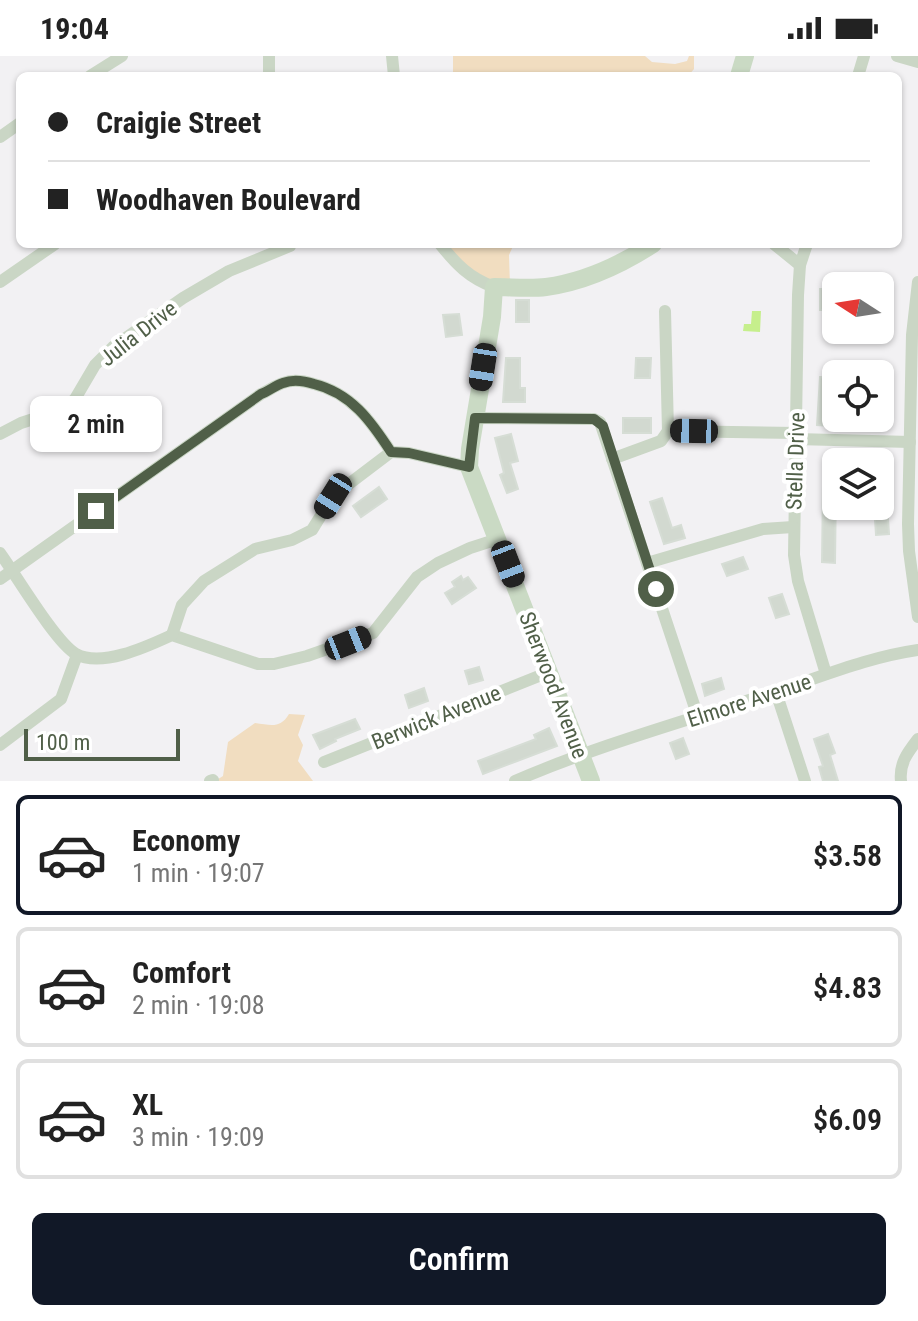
<!DOCTYPE html>
<meta charset="utf-8">
<style>
:root{--surface:#fff;--page:#f2f2f2;--text:#222;--muted:#767676;--line:#e0e0e0;--accent:#111827}
body{margin:0;font-family:"Roboto Condensed",sans-serif;background:var(--page);color:var(--text);height:100vh;display:flex;flex-direction:column;font-size:30px;white-space:nowrap}
*{box-sizing:border-box;margin:0}
p{font-size:26px;color:var(--muted)}
.icon{flex:none;width:44px;height:44px;fill:none;stroke:currentColor;stroke-width:2;stroke-linecap:round;stroke-linejoin:round}
.map{position:relative;height:725px;overflow:hidden}
.drawer{display:flex;flex-direction:column;background:var(--surface);flex:1}
.drawer>*{flex:none}
.top-card{position:absolute;left:16px;top:16px;width:886px;height:176px;border-radius:12px;box-shadow:0 2px 6px #0004;display:grid;align-content:center;height:176px;padding:0 32px;background:var(--surface)}
.needle{width:52px;rotate:282deg}
.fabs{position:absolute;left:822px;top:216px;display:grid;gap:16px}
.fabs a{display:grid;place-items:center;width:72px;height:72px;border-radius:12px;background:var(--surface);box-shadow:0 2px 6px #0004;font-size:40px}
.scale{position:absolute;left:24px;bottom:20px;width:156px;box-sizing:border-box;padding-left:8px;border:4px solid #505f48;border-top:0;font-size:22px;line-height:28px;white-space:nowrap;color:#505f48;-webkit-text-stroke:6px #fff;paint-order:stroke}
.end{position:absolute;width:36px;height:36px;margin:-18px;border:10px solid #505f48;background:#fff;box-shadow:0 0 0 4px #fff}
.from{border-radius:50%}
.bubble{position:absolute;height:56px;border-radius:12px;background:var(--surface);box-shadow:0 2px 6px #0004;font-size:26px;font-weight:600;line-height:56px;text-align:center}
.car{position:absolute;width:24px;height:48px;margin:-24px -12px;border-radius:10px;box-shadow:0 0 6px 2px #0007;background:linear-gradient(#222 24%,#8ab4d8 0 40%,#222 0 76%,#8ab4d8 0 86%,#222 0)}
.top-card b{display:flex;align-items:center;gap:28px;height:76px;font-size:30px}
.top-card b+b{border-top:2px solid var(--line)}
.top-card i{width:20px;height:20px;background:var(--text)}
ul{padding:14px 0 0;list-style:none}
li{display:flex;align-items:center;gap:24px;height:120px;margin:0 16px 12px;padding:0 16px;border:4px solid var(--line);border-radius:12px}
li div{flex:1}
li b{display:block;font-size:30px}
li em{font-style:normal;font-weight:600}
li.selected{border-color:var(--accent)}
li>.icon{width:72px;height:72px;stroke-width:1.5}
.action{display:flex;gap:16px;margin-top:auto;padding:16px 32px}
.action a{flex:1;height:92px;border-radius:12px;background:var(--accent);color:#fff;font-size:32px;font-weight:600;line-height:92px;text-align:center}
.status{display:flex;justify-content:space-between;align-items:center;height:56px;padding:0 40px;background:var(--surface);direction:ltr}
.status svg{height:22px;fill:currentColor}
.map>svg:first-child{display:block}
.green{fill:#f1ddc0}
.water{fill:#c6ef8c}
.building{fill:#d2d9d0;stroke:#d6ddd5;stroke-width:2}
.lines{fill:none;stroke-linecap:round;stroke-linejoin:round}
.street{stroke:#cad6c5;stroke-width:12}
.secondary{stroke:#cadac4;stroke-width:18}
.route{stroke:#505f48;stroke-width:10}
.labels{text-anchor:middle;stroke-width:8;stroke-linejoin:round;paint-order:stroke}
.street-label{font-size:22px;fill:#505f48;stroke:#fff}
</style>
<div class="status"><b>19:04</b><svg viewBox="0 0 49 12"><path d="M0 12V9h3v3zM5 12V6h3v6zM10 12V3h3v9zM15 12V0h3v12zM26 1h20v11H26zM47 4h2v5h-2z"/></svg></div>
<div class="map">
<svg width="918" height="725" viewBox="0 0 918 725">
<rect width="100%" height="100%" fill="#f2f1f3"/>
<g class="green">
<path d="M 453,0 L 645,0 L 652,6 L 675,8 L 687,5 L 689,0 L 694,0 L 694,13 L 688,20 L 453,20 Z"/>
<path d="M 451,188 L 514,188 L 509,199 L 510,230 L 481,226 L 448,190 Z"/>
<path d="M 289,658 L 305,659 L 298,679 L 303,689 L 298,705 L 313,725 L 215,725 L 223,720 L 228,686 L 255,667 C 271,669 280,673 289,658 Z"/>
</g>
<path class="water" d="M 752,255 L 761,255 L 760,276 L 743,275 L 744,268 L 751,268 Z"/>
<g class="building">
<path d="M 820,233 L 835,233 L 834,254 L 820,254 Z"/>
<rect x="516" y="244" width="13" height="22"/>
<path d="M 459,258 L 462,279 L 446,281 L 443,259 Z"/>
<path d="M 506,302 L 520,302 L 520,332 L 525,332 L 525,346 L 503,346 Z"/>
<path d="M 636,302 L 651,302 L 650,322 L 635,322 Z"/>
<path d="M 820,321 L 832,322 L 831,370 L 817,369 Z"/>
<rect x="623" y="362" width="28" height="15"/>
<path d="M 511,378 L 518,405 L 510,407 L 518,433 L 507,437 L 500,419 L 504,417 L 495,382 Z"/>
<path d="M 836,428 L 835,507 L 822,506 L 823,429 Z"/>
<path d="M 379,431 L 387,443 L 361,461 L 353,450 Z"/>
<path d="M 662,442 L 672,472 L 681,469 L 685,482 L 664,488 L 650,446 Z"/>
<path d="M 888,462 L 889,478 L 876,479 L 875,463 Z"/>
<path d="M 743,501 L 748,513 L 727,520 L 722,508 Z"/>
<path d="M 461,520 L 463,524 L 468,521 L 476,532 L 452,548 L 445,537 L 455,531 L 452,526 Z"/>
<path d="M 782,538 L 789,558 L 776,562 L 769,542 Z"/>
<path d="M 479,611 L 483,624 L 469,628 L 465,615 Z"/>
<path d="M 721,622 L 724,633 L 705,640 L 702,628 Z"/>
<path d="M 424,632 L 428,645 L 409,652 L 405,639 Z"/>
<path d="M 355,663 L 360,673 L 335,683 L 336,685 L 320,693 L 313,679 Z"/>
<path d="M 549,672 L 557,690 L 483,718 L 478,705 L 536,683 L 534,679 Z"/>
<path d="M 828,678 L 835,697 L 830,699 L 838,725 L 823,725 L 819,711 L 823,710 L 814,683 Z"/>
<path d="M 683,682 L 689,698 L 676,703 L 670,687 Z"/>
</g>
<g class="lines">
<g class="street">
<path d="M 269,0 L 269,20"/>
<path d="M 392,0 L 394,20"/>
<path d="M 897,0 L 918,6"/>
<path d="M 90,20 L 122,0"/>
<path d="M 858,20 L 864,0"/>
<path d="M 0,81 L 20,67"/>
<path d="M 440,188 C 456,208 469,222 494,231"/>
<path d="M 774,188 L 800,209"/>
<path d="M 807,188 L 800,209 L 798,239 L 794,499 L 798,525 L 826,618"/>
<path d="M 0,226 L 55,188"/>
<path d="M 918,226 L 912,279 L 908,468 L 909,495 L 918,561"/>
<path d="M 665,255 L 668,375"/>
<path d="M 475,362 L 594,363 L 600,366 L 698,661"/>
<path d="M 668,375 L 796,377"/>
<path d="M 0,378 L 21,367 L 64,353 L 75,343 L 95,309 L 113,291 L 183,242 L 229,215 L 290,190 L 290,188"/>
<path d="M 796,383 L 910,386"/>
<path d="M 391,396 L 409,397 L 469,411"/>
<path d="M 612,403 L 661,385 L 668,375"/>
<path d="M 0,497 C 16,519 56,587 76,598 C 102,612 148,590 172,579 L 258,608 L 274,608 L 307,600 L 373,577 L 417,521 L 438,507 L 470,492 L 498,483"/>
<path d="M 647,507 L 763,473 L 793,471"/>
<path d="M 0,523 L 261,338 C 268,335 276,329 283,327 C 293,323 304,325 314,328 C 351,337 371,365 391,396"/>
<path d="M 172,579 L 182,549 L 204,525 L 255,493 L 292,484 L 312,474 L 333,440 L 391,396"/>
<path d="M 776,636 L 805,725"/>
<path d="M 0,689 L 61,643 L 77,599"/>
<path d="M 324,706 L 549,616"/>
<path d="M 210,725 L 213,724"/>
<path d="M 515,725 C 596,690 682,666 765,639 C 817,623 863,602 918,594"/>
<path d="M 901,725 C 899,707 908,696 918,683"/>
</g>
<g class="secondary">
<path d="M 739,20 L 745,0"/>
<path d="M 591,725 L 469,411 L 470,393 L 492,261 L 494,231 C 511,231 529,233 546,231 C 583,226 622,208 653,188"/>
</g>
</g>
<g class="lines">
<path class="route" d="M 96,455 L 261,338 C 269,335 276,329 283,327 C 293,323 305,325 314,328 C 351,337 371,365 391,396 L 409,397 L 469,411 L 475,362 L 594,363 L 603,370 L 656,533"/>
</g>
<g class="labels">
<g class="street-label">
<text transform="translate(138 277) rotate(-38)" y="8">Julia Drive</text>
<text transform="translate(795 405) rotate(-88)" y="8">Stella Drive</text>
<text transform="translate(554 629) rotate(69)" y="8">Sherwood Avenue</text>
<text transform="translate(749 644) rotate(-18)" y="8">Elmore Avenue</text>
<text transform="translate(436 661) rotate(-22)" y="8">Berwick Avenue</text>
</g>
</g>
</svg>
<div class="fabs">
<a><svg class="needle" viewBox="-14 -14 28 28"><path d="M0-13l5 13h-10z" fill="#e53935"/><path d="M0 13l5-13h-10z" fill="#767676"/></svg></a>
<a><svg class="icon" aria-label="locate" viewBox="0 0 24 24"><circle cx="12" cy="12" r="6"/><path d="M12 2v4M12 18v4M2 12h4M18 12h4"/></svg></a>
<a><svg class="icon" aria-label="layers" viewBox="0 0 24 24"><path d="M12 4l9 5-9 5-9-5zM3 14l9 5 9-5"/></svg></a>
</div>
<div class="scale">100 m</div>
<i class="end from" style="left:656px;top:533px"></i>
<i class="end" style="left:96px;top:455px"></i>
<div class="bubble" style="left:30px;top:340px;width:132px">2 min</div>
<i class="car" style="left:483px;top:311px;rotate:189deg"></i>
<i class="car" style="left:694px;top:375px;rotate:271deg"></i>
<i class="car" style="left:333px;top:440px;rotate:212deg"></i>
<i class="car" style="left:508px;top:508px;rotate:159deg"></i>
<i class="car" style="left:348px;top:587px;rotate:68deg"></i>
<div class="top-card">
<b><i class="from"></i>Craigie Street</b>
<b><i></i>Woodhaven Boulevard</b>
</div>
</div>
<section class="drawer">
<ul>
<li class="selected"><svg class="icon" aria-label="car" viewBox="0 0 24 24"><path d="M5 17H2v-5l4-1 3-4h7l3 4 3 1v5h-3M9 17h6M6 11h13"/><circle cx="7" cy="17" r="2"/><circle cx="17" cy="17" r="2"/></svg><div><b>Economy</b><p>1 min · 19:07</p></div><em>$3.58</em></li>
<li><svg class="icon" aria-label="car" viewBox="0 0 24 24"><path d="M5 17H2v-5l4-1 3-4h7l3 4 3 1v5h-3M9 17h6M6 11h13"/><circle cx="7" cy="17" r="2"/><circle cx="17" cy="17" r="2"/></svg><div><b>Comfort</b><p>2 min · 19:08</p></div><em>$4.83</em></li>
<li><svg class="icon" aria-label="car" viewBox="0 0 24 24"><path d="M5 17H2v-5l4-1 3-4h7l3 4 3 1v5h-3M9 17h6M6 11h13"/><circle cx="7" cy="17" r="2"/><circle cx="17" cy="17" r="2"/></svg><div><b>XL</b><p>3 min · 19:09</p></div><em>$6.09</em></li>
</ul>
<div class="action"><a>Confirm</a></div>
</section>
